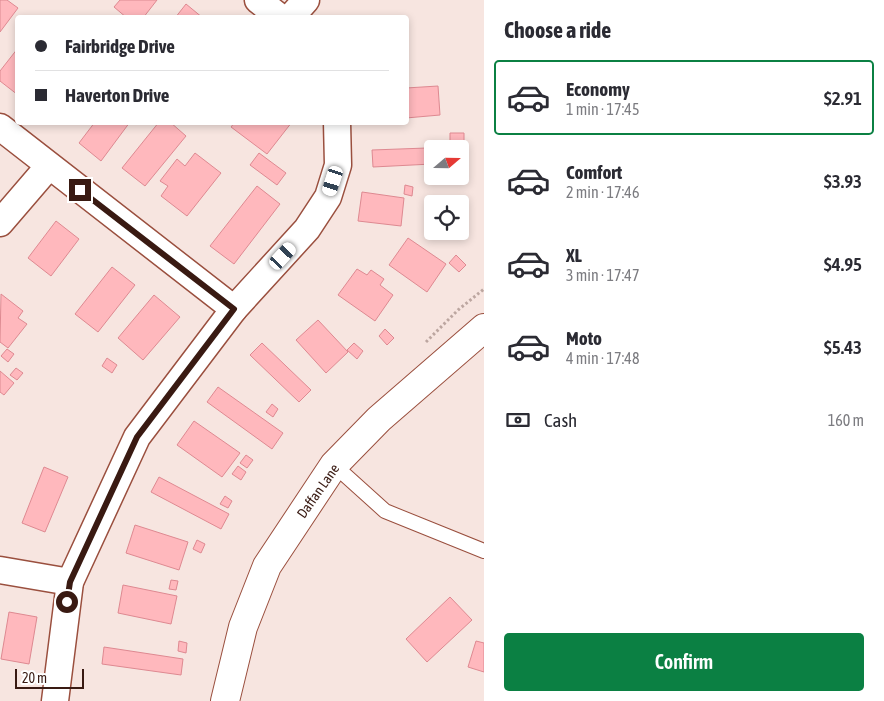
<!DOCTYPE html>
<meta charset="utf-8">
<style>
:root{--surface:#fff;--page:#f7f7f7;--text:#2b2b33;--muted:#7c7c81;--line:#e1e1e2;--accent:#0b8043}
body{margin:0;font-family:"Asap Condensed",sans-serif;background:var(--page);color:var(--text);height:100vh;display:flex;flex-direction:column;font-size:19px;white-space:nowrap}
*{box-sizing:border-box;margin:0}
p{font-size:16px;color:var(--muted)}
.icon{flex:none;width:28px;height:28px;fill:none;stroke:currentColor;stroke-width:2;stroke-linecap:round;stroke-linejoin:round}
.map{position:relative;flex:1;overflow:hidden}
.details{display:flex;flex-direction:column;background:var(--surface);width:400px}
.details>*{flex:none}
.guide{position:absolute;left:15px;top:15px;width:394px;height:110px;border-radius:5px;box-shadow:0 2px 8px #0003;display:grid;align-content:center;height:110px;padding:0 20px;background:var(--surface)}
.needle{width:32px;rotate:70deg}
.tools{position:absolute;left:424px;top:140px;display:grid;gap:10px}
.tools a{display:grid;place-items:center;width:45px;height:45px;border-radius:5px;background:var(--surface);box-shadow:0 2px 8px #0003;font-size:25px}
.scale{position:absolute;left:15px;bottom:12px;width:69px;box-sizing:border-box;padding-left:5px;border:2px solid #391a12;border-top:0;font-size:14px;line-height:18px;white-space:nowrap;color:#391a12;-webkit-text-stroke:4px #fff;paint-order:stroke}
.end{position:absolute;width:22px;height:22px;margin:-11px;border:6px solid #391a12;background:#fff;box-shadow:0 0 0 2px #fff}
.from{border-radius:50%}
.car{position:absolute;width:15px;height:30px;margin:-15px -8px;border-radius:6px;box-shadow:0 0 4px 1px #0007;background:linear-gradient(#fff 24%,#345 0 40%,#fff 0 76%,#345 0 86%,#fff 0)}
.guide b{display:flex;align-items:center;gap:18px;height:48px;font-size:19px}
.guide b+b{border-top:1px solid var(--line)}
.guide i{width:12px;height:12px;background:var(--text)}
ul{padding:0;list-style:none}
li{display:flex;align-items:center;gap:15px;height:75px;margin:0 10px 8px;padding:0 10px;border:2px solid transparent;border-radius:5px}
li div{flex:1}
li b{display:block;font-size:19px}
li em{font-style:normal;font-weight:600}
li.active{border-color:var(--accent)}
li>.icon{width:45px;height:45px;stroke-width:1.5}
h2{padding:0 20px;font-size:22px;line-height:60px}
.pay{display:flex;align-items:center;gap:12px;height:55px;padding:0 20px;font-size:19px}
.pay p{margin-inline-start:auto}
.primary-button{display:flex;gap:10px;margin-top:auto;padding:10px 20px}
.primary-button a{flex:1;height:58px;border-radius:5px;background:var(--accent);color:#fff;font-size:20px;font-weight:600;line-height:58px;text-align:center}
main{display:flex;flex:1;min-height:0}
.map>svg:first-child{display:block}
.building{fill:#ffb8bd;stroke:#de8991}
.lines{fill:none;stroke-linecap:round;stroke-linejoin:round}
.service-casing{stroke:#9a4f3e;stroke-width:16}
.minor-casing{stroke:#9a4f3e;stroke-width:29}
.tertiary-casing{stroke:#9a4f3e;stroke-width:30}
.path{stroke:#bca6a0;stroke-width:3;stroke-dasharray:2.5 2.5;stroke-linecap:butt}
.service{stroke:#fff;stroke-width:14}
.minor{stroke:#fff;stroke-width:26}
.tertiary{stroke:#fff;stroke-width:28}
.route{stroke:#391a12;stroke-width:6}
.labels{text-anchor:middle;stroke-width:4.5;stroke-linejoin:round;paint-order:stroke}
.street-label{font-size:14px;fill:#391a12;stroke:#fff}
</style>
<main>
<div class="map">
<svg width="484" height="701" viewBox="0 0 484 701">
<rect width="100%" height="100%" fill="#f7e5e0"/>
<g class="building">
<path d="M 0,0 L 7,0 L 18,8 L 0,32 Z"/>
<path d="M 120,0 L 157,0 L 143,18 L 127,18 L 114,7 Z"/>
<path d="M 186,4 L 203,18 L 175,18 Z"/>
<path d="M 18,48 L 18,95 L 0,81 L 0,71 Z"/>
<path d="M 438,86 L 440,115 L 406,118 L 406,88 Z"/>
<path d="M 95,122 L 130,122 L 101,161 L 79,143 Z"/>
<path d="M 159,122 L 170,122 L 186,136 L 145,186 L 122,168 Z"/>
<path d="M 235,122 L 292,122 L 267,154 L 231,127 Z"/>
<path d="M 450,133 L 464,133 L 464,144 L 450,143 Z"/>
<path d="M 454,147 L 454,149 L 432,149 L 432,164 L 373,167 L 372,150 Z"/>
<path d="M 195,153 L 221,173 L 187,216 L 161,196 L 168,186 L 160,181 L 177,159 L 185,166 Z"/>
<path d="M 259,153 L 286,173 L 277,185 L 250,165 Z"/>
<path d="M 405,185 L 413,187 L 412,196 L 404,194 Z"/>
<path d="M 257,186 L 280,204 L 234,264 L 210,246 Z"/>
<path d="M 362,192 L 404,198 L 401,226 L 358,221 Z"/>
<path d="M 56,221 L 79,239 L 51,276 L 28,258 Z"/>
<path d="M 408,238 L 446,264 L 427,292 L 389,265 Z"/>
<path d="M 456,255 L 466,265 L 459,272 L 449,263 Z"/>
<path d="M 112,267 L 135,285 L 98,332 L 75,314 Z"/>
<path d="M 357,269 L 367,275 L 371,270 L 384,279 L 380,285 L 393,295 L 375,321 L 338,295 Z"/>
<path d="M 1,294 L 23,311 L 18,318 L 27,324 L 8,348 L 0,342 Z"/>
<path d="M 154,295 L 180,317 L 143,360 L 118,338 Z"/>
<path d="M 318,320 L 348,352 L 326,373 L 296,340 Z"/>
<path d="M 385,329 L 394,338 L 387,345 L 379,336 Z"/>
<path d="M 262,343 L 311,390 L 299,402 L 250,355 Z"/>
<path d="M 354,343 L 363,351 L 357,359 L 347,350 Z"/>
<path d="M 7,349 L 14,354 L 8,362 L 1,356 Z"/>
<path d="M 107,358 L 117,365 L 112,373 L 102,366 Z"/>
<path d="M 16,368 L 23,373 L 17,380 L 10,375 Z"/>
<path d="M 0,371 L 14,383 L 4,395 L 0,392 Z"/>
<path d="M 218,387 L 283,433 L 272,449 L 207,402 Z"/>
<path d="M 272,404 L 278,409 L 273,417 L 266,412 Z"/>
<path d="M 194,421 L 240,453 L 222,477 L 177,445 Z"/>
<path d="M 246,455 L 253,460 L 247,468 L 240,463 Z"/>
<path d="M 238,466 L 246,472 L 241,480 L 232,474 Z"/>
<path d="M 44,467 L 68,477 L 45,532 L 22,523 Z"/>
<path d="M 159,477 L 229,514 L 221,529 L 151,492 Z"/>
<path d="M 225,496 L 232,501 L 228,508 L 220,504 Z"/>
<path d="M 135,525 L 188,542 L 179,570 L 126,553 Z"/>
<path d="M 197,540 L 205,544 L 201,553 L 193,549 Z"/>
<path d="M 171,580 L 178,581 L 176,590 L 169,589 Z"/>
<path d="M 123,585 L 177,596 L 171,624 L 118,613 Z"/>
<path d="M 450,597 L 472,620 L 427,662 L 406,639 Z"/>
<path d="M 9,612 L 37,617 L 29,664 L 1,659 Z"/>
<path d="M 179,641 L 187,643 L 186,653 L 178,651 Z"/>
<path d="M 476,641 L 484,643 L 484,672 L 468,667 Z"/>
<path d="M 104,647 L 183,659 L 181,675 L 102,664 Z"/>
</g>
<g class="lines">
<g class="service-casing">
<path id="service" d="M 334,465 L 385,511 L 484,551"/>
</g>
<g class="minor-casing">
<g id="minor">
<path d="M 258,0 L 281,18"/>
<path d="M 290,18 L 306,0"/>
<path d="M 0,127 L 234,309"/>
<path d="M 0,223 L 49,166"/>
<path d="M 0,570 L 70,582"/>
<path d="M 55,701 L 70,582 L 137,437 L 234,309 L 307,229 L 328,197 L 338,165 L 337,122"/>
</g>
</g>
<g class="tertiary-casing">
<path id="tertiary" d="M 225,701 L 243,627 L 267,566 L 334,465 L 379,419 L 484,328"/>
</g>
<path class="path" d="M 426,342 L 458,310 L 484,289"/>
<use href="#service" class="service"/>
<use href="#minor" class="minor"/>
<use href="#tertiary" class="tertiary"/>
</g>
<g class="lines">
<path class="route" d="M 67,602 L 70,582 L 137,437 L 234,309 L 80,190"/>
</g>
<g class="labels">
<g class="street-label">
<text transform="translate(318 491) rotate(-55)" y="5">Daffan Lane</text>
</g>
</g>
</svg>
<div class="tools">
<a><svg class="needle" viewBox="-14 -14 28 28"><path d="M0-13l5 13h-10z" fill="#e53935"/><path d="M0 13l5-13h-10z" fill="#7c7c81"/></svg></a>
<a><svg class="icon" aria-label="locate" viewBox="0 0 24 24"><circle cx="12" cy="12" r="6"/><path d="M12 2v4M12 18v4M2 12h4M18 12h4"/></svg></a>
</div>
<div class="scale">20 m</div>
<i class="end from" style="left:67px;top:602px"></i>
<i class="end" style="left:80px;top:190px"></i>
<i class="car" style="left:333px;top:181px;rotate:198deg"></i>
<i class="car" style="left:283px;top:256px;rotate:43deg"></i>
<div class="guide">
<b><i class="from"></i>Fairbridge Drive</b>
<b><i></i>Haverton Drive</b>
</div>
</div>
<section class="details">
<h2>Choose a ride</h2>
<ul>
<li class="active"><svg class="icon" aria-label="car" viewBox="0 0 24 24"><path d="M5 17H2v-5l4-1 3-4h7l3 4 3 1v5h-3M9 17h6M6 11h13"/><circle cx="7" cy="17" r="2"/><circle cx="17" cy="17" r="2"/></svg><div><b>Economy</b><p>1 min · 17:45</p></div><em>$2.91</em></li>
<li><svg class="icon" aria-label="car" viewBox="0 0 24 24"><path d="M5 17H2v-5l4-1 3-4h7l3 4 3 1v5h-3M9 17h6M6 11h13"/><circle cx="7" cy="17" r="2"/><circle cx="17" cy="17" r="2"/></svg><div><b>Comfort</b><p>2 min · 17:46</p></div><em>$3.93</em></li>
<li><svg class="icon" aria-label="car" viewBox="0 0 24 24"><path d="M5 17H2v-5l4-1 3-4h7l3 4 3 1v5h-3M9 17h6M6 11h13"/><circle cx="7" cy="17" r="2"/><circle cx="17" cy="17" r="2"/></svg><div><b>XL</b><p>3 min · 17:47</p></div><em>$4.95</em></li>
<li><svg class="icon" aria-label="car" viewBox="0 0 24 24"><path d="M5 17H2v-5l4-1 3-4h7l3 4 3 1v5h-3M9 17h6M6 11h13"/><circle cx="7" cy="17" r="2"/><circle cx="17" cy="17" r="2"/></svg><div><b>Moto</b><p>4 min · 17:48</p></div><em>$5.43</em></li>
</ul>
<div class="pay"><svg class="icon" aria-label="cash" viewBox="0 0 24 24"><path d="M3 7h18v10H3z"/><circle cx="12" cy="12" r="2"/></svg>Cash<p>160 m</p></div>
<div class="primary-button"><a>Confirm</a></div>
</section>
</main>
